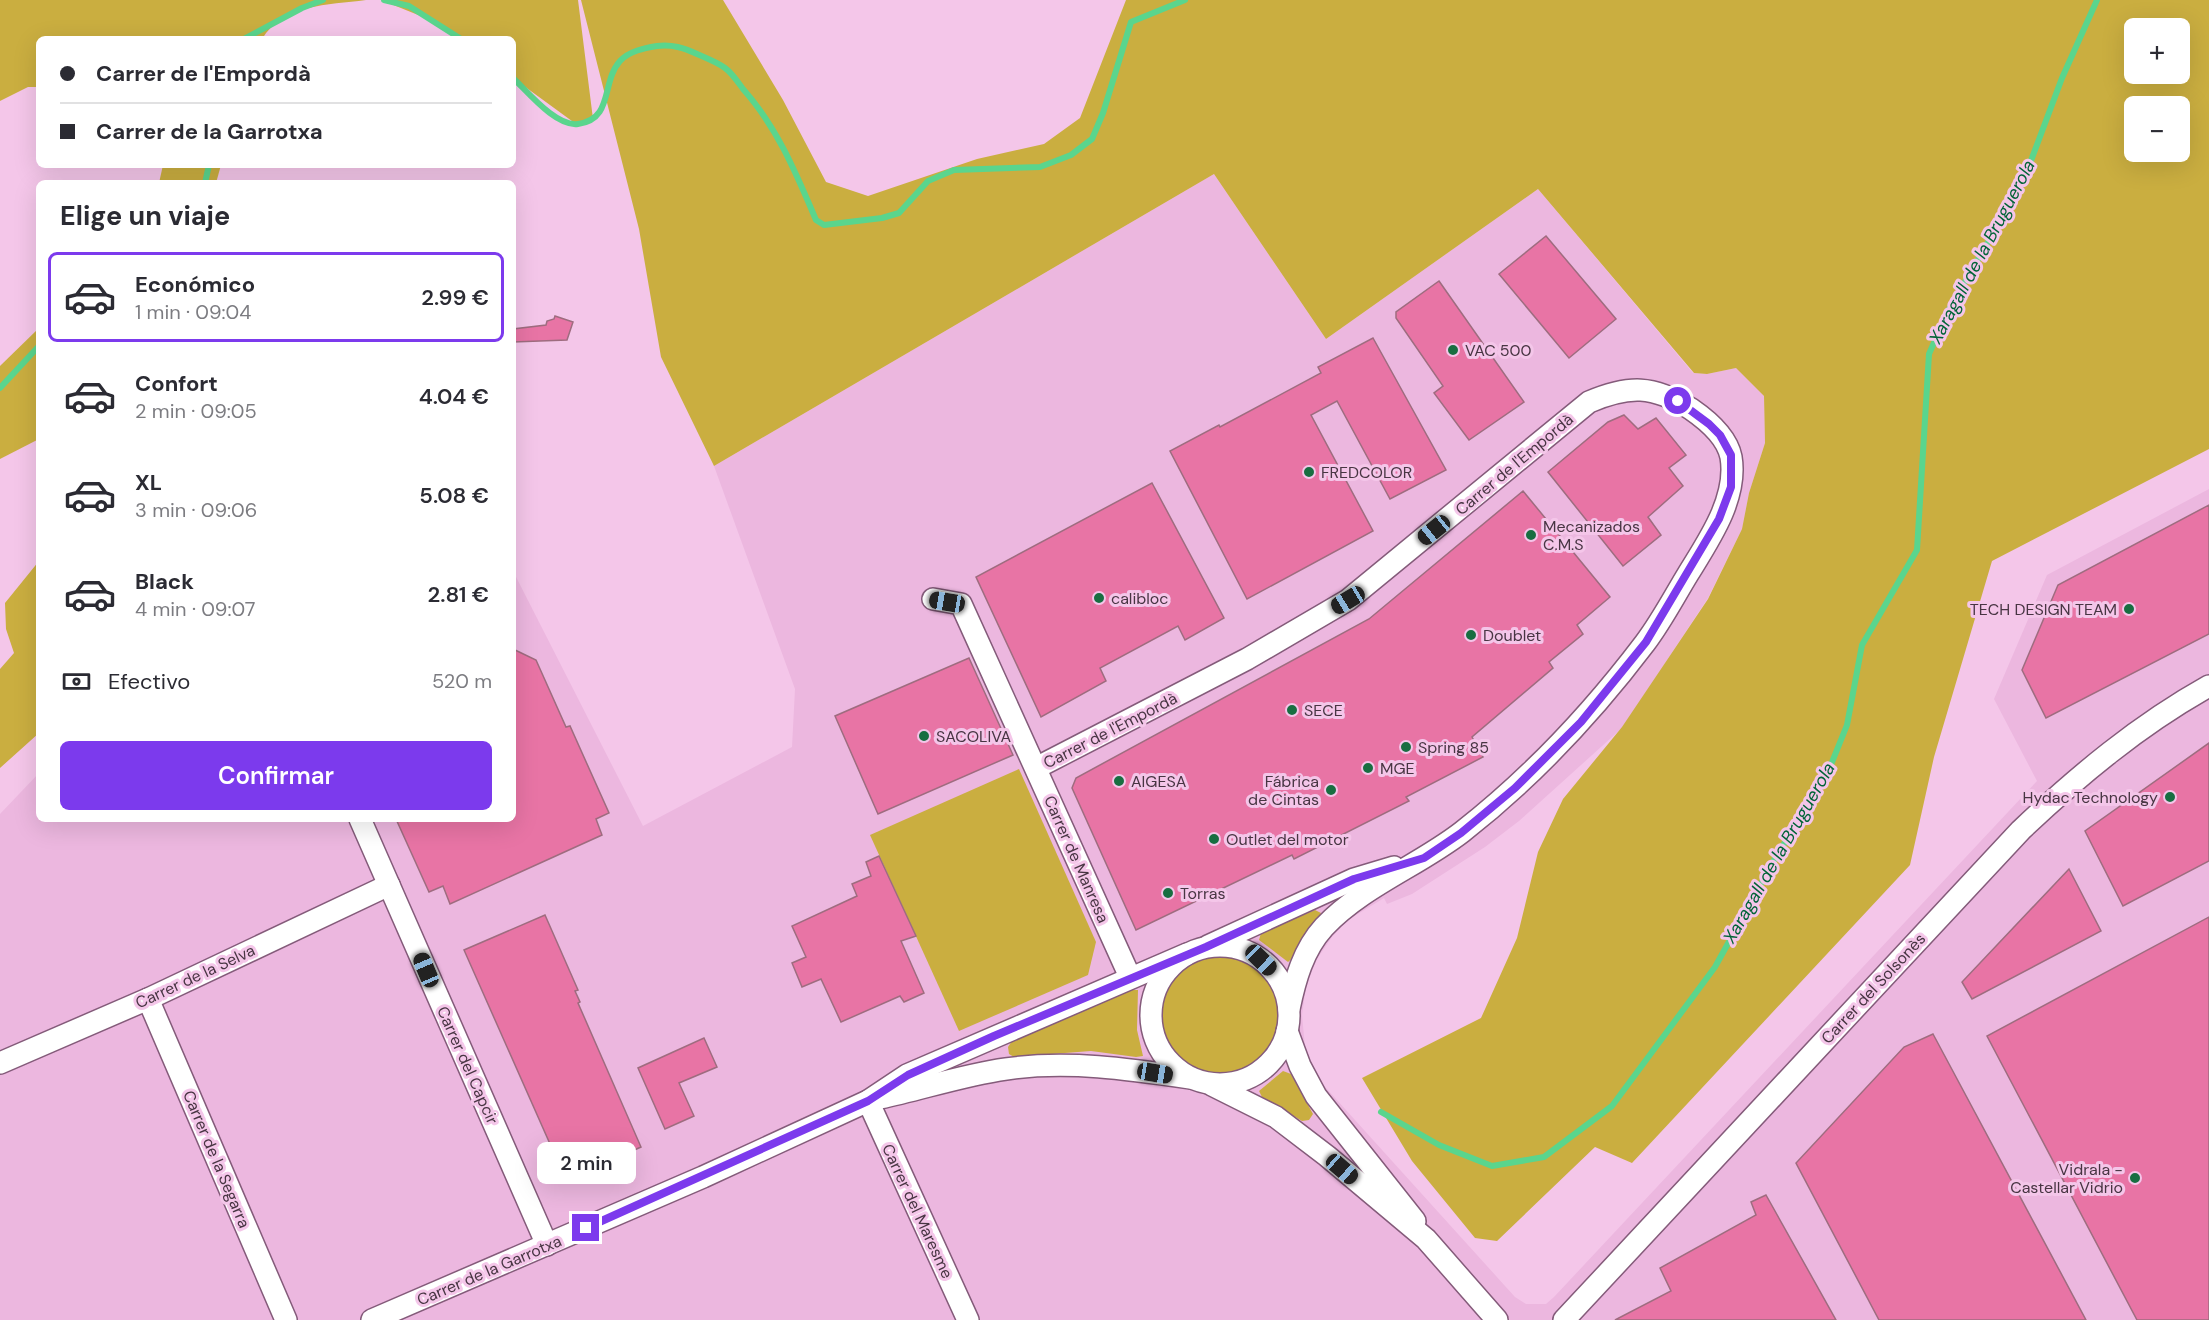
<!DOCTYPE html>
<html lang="es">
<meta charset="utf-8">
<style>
:root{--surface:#fff;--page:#f2f2f3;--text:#2b2b33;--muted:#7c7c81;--line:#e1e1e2;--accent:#7c3aed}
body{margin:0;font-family:"DM Sans",sans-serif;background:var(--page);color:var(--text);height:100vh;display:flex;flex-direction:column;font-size:22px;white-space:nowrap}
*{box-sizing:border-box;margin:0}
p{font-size:20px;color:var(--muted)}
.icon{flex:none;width:33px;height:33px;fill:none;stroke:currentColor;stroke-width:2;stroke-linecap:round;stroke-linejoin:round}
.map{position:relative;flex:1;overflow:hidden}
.sheet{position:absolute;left:36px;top:180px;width:480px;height:642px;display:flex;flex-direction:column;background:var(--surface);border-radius:9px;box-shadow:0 6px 24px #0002}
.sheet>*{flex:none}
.top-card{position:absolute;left:36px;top:36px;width:480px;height:132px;border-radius:9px;box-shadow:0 6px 24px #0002;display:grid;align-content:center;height:132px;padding:0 24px;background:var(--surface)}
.fabs{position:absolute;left:2124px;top:18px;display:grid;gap:12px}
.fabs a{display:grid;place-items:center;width:66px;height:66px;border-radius:9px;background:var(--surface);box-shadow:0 6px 24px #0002;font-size:30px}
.end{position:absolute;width:27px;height:27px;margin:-14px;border:8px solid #7c3aed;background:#fff;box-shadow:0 0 0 3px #fff}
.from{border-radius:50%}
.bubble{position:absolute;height:42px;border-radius:9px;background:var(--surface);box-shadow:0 6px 24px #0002;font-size:20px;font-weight:600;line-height:42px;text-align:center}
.car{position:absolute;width:18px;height:36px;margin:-18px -9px;border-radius:8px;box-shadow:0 0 4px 2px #0007;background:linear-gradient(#222 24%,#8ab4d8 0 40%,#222 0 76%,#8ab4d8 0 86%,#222 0)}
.top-card b{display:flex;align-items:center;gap:21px;height:57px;font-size:22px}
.top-card b+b{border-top:2px solid var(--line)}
.top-card i{width:15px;height:15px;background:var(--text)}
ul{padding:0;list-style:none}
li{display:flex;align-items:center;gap:18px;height:90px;margin:0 12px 9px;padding:0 12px;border:3px solid transparent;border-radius:9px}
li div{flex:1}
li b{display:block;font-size:22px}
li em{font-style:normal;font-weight:600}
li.on{border-color:var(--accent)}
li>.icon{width:54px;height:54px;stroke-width:1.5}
h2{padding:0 24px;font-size:27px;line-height:72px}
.pay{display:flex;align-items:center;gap:15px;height:66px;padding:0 24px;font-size:22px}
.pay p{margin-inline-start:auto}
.button{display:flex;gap:12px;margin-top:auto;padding:12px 24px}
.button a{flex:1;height:69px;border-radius:9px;background:var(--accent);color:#fff;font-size:24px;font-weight:600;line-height:69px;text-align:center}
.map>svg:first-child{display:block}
.built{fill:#ecb7df}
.green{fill:#caae40;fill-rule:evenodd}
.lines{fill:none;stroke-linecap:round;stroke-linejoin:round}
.stream{stroke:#5ad58d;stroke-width:6}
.building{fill:#e874a5;stroke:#9e6c7f;stroke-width:1.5}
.street-casing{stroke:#845b7a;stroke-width:24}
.street{stroke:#fff;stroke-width:21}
.route{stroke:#7c3aed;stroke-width:8}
.poi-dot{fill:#186e41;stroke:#f4c6e9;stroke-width:2}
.labels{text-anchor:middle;stroke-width:6;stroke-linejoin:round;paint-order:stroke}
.poi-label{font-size:16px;fill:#483543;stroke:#f4c6e9;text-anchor:start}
.street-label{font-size:16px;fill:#483543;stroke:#f4c6e9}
.water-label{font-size:18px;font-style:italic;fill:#016437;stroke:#f4c6e9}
</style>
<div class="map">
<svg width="2209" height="1320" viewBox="0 0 2209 1320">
<rect width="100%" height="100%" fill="#f4c6e9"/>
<path class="built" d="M 1214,174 L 1326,339 L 1538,189 L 1693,373 L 1707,374 L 1736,368 L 1764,396 L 1765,443 L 1749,493 L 1742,529 L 1708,598 L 1622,728 L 1519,821 L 1485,847 L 1412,894 L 1387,904 L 1384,898 L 1348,920 L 1332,937 L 1317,959 L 1306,986 L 1302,1015 L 1305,1047 L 1317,1078 L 1515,1297 L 1526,1304 L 1546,1304 L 1554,1297 L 2037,781 L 1994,699 L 2047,575 L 2209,489 L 2209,1320 L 0,1320 L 0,814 L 39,773 L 39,819 L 513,819 L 513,571 L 643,826 L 792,747 L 795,689 L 714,466 Z"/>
<g class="green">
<path d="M 0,0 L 366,0 C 327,5 284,4 262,39 L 39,39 L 39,87 L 28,87 L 0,101 Z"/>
<path d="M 381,0 L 578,0 L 593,119 L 576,124 L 513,78 L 513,39 L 460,39 L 438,23 Z"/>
<path d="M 581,0 L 723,0 L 783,100 L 826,182 L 868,196 L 977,159 L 1044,144 L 1080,118 L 1126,0 L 2209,0 L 2209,449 L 1992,561 L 1934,757 L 1910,865 L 1632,1163 L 1595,1147 L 1497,1241 L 1475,1238 L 1412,1161 L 1362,1078 L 1481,1018 L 1517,938 L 1538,852 L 1563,799 L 1622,727 L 1708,599 L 1742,529 L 1749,493 L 1765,443 L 1764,396 L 1736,368 L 1707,374 L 1694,373 L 1538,189 L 1326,339 L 1214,174 L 714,466 L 661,357 L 639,229 ZM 2134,28 L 2180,28 L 2180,74 L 2134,74 ZM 2134,106 L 2180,106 L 2180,152 L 2134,152 Z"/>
<path d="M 163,165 L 221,165 L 216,183 L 159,183 Z"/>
<path d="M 39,328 L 39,439 L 0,459 L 0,366 Z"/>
<path d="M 39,561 L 39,733 L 0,768 L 0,669 L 14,653 L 6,629 L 5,603 Z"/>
<path d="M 1019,769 L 1096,942 L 1088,975 L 959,1031 L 870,835 Z"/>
<path d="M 1315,910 L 1321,913 C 1314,929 1302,951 1288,962 L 1259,940 L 1261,933 Z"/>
<circle cx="1219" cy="1014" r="61"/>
<path d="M 1131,990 L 1138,990 L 1137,1030 L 1143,1056 L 1136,1057 L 1091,1051 L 1014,1057 L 1009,1054 L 1008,1047 L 1012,1041 Z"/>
<path d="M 1283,1071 L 1291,1074 L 1313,1114 L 1309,1120 L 1302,1121 L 1262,1097 L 1259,1091 Z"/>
</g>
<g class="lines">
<g class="stream">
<path d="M 384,0 L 409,6 L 461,39"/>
<path d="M 244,39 L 302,8 L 323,0"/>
<path d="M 513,78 C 528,92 556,127 578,124 C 614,119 601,82 620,61 C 629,51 645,48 657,46 C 672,44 684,48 697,54 C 706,58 717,62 725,68 C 732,73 738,82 743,89 C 777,127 796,173 816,220 L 824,225 L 882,218 L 899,213 L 928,181 L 954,170 L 1040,167 L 1071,155 L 1092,139 L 1103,113 L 1131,22 L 1185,0"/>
<path d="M 205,183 L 209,165"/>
<path d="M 0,388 L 39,346"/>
<path d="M 1381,1112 L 1439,1145 L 1492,1166 L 1544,1157 L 1612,1106 L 1715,967 L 1778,853 L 1824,782 L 1847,725 L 1862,645 L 1917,550 L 1929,354 L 1948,311 L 2023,182 L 2062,78 L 2097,0"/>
</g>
</g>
<g class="building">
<path d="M 1546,236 L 1616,319 L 1569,358 L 1499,274 Z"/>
<path d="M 1439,281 L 1524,402 L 1469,440 L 1434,393 L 1443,386 L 1396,318 L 1396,312 Z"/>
<path d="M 555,316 L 573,322 L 567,340 L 513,342 L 513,329 L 546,325 L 547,321 L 554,319 Z"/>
<path d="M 1373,338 L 1446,470 L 1390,499 L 1337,401 L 1311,415 L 1373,531 L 1247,599 L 1170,451 L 1219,425 L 1220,427 L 1321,373 L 1318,367 Z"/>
<path d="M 1624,415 L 1638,429 L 1656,418 L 1686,455 L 1669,468 L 1683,486 L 1648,517 L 1661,535 L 1623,566 L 1548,472 L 1608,422 Z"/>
<path d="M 1152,483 L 1224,618 L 1185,640 L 1178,626 L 1100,668 L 1106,681 L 1041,717 L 976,577 Z"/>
<path d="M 1523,491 L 1610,597 L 1577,625 L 1583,634 L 1549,662 L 1553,668 L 1472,737 L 1483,757 L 1406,797 L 1409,801 L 1294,859 L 1292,855 L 1136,930 L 1072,788 L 1076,778 L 1369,619 Z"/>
<path d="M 2209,505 L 2209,634 L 2046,718 L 2022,670 L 2058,585 Z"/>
<path d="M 513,649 L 536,660 L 566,727 L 570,726 L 609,813 L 596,819 L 602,835 L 450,904 L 443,886 L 429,892 L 396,819 L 513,819 Z"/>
<path d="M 969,658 L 1013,755 L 878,814 L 835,716 Z"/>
<path d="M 2209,743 L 2209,861 L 2123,906 L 2085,831 Z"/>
<path d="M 879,856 L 916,936 L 901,941 L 924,993 L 904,1002 L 900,996 L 841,1022 L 821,979 L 802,987 L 792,963 L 806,957 L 792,926 L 857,896 L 852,884 L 871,876 L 866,862 Z"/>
<path d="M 2069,869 L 2101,931 L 1972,999 L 1962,982 Z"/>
<path d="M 545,915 L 578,990 L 575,991 L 580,1002 L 578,1003 L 641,1147 L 566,1180 L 464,950 Z"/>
<path d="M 2209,917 L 2209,1320 L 2137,1320 L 1987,1036 Z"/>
<path d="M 1933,1034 L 2086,1320 L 1879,1320 L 1796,1163 L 1904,1047 Z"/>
<path d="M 704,1038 L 717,1067 L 679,1083 L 694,1116 L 665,1129 L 638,1068 Z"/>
<path d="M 1766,1195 L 1836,1320 L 1615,1320 L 1671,1291 L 1660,1268 L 1756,1215 L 1751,1202 Z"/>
</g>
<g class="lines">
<g class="street-casing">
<g id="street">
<path d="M 933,599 L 961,604 L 1130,977"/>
<path d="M 1036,768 L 1247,659 L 1348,600 L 1589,402 C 1629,385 1653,385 1691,409 C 1707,420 1727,437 1731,457 C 1738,498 1709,540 1688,574 C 1674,597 1661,622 1645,643 C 1592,713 1531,778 1462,832 C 1418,866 1363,886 1324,927 C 1303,950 1295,980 1289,1009"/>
<path d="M 360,819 L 547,1245"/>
<path d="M 1208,946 L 1354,879 L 1394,867"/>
<circle cx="1220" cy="1015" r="69"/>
<path d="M 148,999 L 286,1320"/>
<path d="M 1287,1031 L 1300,1066 L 1316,1096 L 1415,1221"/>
<path d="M 0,1063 L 148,999 L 389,885"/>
<path d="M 1212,1085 L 1276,1117 L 1327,1156 L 1426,1239 L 1497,1320"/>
<path d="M 880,1098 C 922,1089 963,1075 1006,1069 C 1067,1060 1129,1069 1190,1078"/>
<path d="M 868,1101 L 968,1320"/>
<path d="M 372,1320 L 703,1177 L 868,1101 L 907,1075 L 1187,954"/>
<path d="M 1564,1320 L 2021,830 C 2078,776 2139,725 2209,686"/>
</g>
</g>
<use href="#street" class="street"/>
</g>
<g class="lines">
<path class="route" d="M 586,1228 L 868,1101 L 908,1075 L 994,1036 L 1206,947 L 1354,879 L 1424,858 L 1461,833 L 1515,788 L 1581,722 L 1646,642 L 1719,519 L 1731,487 L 1731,455 L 1720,435 L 1709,424 L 1678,401"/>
</g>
<g class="poi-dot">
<circle cx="1453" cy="350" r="6"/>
<circle cx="1309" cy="472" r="6"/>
<circle cx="1531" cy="535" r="6"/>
<circle cx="1099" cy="598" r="6"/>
<circle cx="2129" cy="609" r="6"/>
<circle cx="1471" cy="635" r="6"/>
<circle cx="1292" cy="710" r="6"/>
<circle cx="924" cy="736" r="6"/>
<circle cx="1406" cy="747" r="6"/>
<circle cx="1368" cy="768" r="6"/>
<circle cx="1119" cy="781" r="6"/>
<circle cx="1331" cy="790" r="6"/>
<circle cx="2170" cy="797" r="6"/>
<circle cx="1214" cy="839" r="6"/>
<circle cx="1168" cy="893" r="6"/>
<circle cx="2135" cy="1178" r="6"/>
</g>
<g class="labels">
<g class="poi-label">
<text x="1465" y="356">VAC 500</text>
<text x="1321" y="478">FREDCOLOR</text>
<text x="1543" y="532">Mecanizados<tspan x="1543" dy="18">C.M.S</tspan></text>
<text x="1111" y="604">calibloc</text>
<text x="2117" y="615" text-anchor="end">TECH DESIGN TEAM</text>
<text x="1483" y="641">Doublet</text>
<text x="1304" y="716">SECE</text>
<text x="936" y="742">SACOLIVA</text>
<text x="1418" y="753">Spring 85</text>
<text x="1380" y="774">MGE</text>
<text x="1131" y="787">AIGESA</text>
<text x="1319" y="787" text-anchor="end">Fábrica<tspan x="1319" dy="18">de Cintas</tspan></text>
<text x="2158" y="803" text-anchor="end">Hydac Technology</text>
<text x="1226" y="845">Outlet del motor</text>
<text x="1180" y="899">Torras</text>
<text x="2123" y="1175" text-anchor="end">Vidrala -<tspan x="2123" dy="18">Castellar Vidrio</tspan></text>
</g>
<g class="street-label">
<text transform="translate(1514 464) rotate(-40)" y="6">Carrer de l'Empordà</text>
<text transform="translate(1110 730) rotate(-27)" y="6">Carrer de l'Empordà</text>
<text transform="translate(1077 859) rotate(66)" y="6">Carrer de Manresa</text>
<text transform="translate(195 976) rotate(-25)" y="6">Carrer de la Selva</text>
<text transform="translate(1873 988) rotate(-47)" y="6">Carrer del Solsonès</text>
<text transform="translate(468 1065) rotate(66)" y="6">Carrer del Capcir</text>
<text transform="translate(217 1159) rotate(67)" y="6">Carrer de la Segarra</text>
<text transform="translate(918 1211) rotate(65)" y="6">Carrer del Maresme</text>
<text transform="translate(489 1270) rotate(-23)" y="6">Carrer de la Garrotxa</text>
</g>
<g class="water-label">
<text transform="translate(1982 252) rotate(-62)" y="6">Xaragall de la Bruguerola</text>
<text transform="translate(1779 853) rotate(-60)" y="6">Xaragall de la Bruguerola</text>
</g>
</g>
</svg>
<div class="fabs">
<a>+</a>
<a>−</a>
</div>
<i class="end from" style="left:1678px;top:401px"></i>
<i class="end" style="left:586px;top:1228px"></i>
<div class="bubble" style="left:537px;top:1142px;width:99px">2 min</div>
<i class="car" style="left:1434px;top:530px;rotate:231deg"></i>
<i class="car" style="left:1348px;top:600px;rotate:239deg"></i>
<i class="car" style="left:947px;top:602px;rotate:279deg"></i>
<i class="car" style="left:1261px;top:960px;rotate:134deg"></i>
<i class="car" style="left:426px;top:970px;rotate:337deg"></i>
<i class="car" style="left:1155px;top:1073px;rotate:99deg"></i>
<i class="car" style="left:1342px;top:1169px;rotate:131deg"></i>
<div class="top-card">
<b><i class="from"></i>Carrer de l'Empordà</b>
<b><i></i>Carrer de la Garrotxa</b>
</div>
<section class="sheet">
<h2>Elige un viaje</h2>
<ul>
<li class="on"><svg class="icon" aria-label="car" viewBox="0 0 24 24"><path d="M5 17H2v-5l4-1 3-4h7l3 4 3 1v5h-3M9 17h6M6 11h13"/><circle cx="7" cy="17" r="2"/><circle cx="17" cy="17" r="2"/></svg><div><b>Económico</b><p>1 min · 09:04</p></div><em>2.99 €</em></li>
<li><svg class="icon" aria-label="car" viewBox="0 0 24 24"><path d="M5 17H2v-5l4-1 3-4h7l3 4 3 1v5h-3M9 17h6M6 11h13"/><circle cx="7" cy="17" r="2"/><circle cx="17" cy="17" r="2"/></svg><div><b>Confort</b><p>2 min · 09:05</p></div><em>4.04 €</em></li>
<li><svg class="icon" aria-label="car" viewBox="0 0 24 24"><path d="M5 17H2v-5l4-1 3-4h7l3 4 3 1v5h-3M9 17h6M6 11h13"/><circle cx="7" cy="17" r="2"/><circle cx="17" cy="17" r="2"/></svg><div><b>XL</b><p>3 min · 09:06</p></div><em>5.08 €</em></li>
<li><svg class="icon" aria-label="car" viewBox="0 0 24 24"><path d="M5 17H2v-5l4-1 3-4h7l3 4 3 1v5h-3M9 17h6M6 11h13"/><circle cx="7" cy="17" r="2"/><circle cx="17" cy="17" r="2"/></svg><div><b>Black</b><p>4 min · 09:07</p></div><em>2.81 €</em></li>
</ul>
<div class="pay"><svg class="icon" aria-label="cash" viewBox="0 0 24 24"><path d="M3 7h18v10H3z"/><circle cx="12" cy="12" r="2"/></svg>Efectivo<p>520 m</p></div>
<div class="button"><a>Confirmar</a></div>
</section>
</div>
